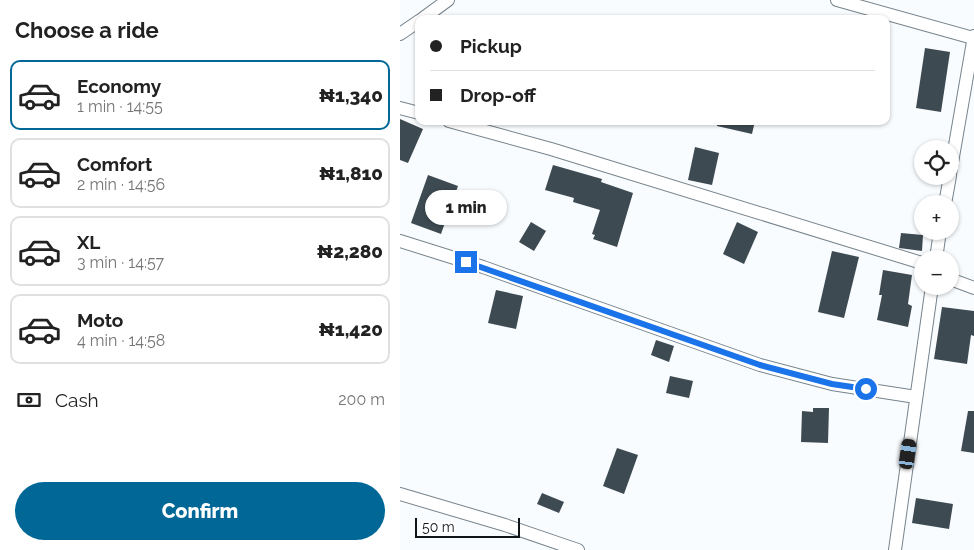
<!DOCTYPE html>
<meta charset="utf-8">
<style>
:root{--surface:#fff;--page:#f2f2f2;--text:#222;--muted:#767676;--line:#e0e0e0;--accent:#016796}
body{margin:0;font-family:Raleway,sans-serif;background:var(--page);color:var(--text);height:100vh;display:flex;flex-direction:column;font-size:19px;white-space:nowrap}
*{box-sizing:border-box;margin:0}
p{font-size:16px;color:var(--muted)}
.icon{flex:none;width:28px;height:28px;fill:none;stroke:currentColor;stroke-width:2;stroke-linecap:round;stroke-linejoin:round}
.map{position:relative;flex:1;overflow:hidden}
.panel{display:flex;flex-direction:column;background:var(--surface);width:400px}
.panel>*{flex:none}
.top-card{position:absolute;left:15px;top:15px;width:475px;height:110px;border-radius:10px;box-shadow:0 1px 4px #0004;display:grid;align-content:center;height:110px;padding:0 15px;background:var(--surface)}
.controls{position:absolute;left:514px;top:140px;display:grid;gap:10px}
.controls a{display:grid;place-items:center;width:45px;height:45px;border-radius:50%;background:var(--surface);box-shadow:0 1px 4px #0004;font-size:25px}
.scale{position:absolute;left:15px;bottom:12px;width:105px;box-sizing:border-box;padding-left:5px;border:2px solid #0f1418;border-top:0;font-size:14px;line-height:18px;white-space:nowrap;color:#0f1418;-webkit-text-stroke:4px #fff;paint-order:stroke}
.end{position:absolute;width:22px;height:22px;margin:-11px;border:6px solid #1a73e8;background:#fff;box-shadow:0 0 0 2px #fff}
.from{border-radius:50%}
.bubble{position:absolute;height:35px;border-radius:18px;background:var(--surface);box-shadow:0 1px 4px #0004;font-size:16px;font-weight:800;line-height:35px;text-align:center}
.car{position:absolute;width:15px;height:30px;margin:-15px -8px;border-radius:6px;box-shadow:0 0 4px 1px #0007;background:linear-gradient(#222 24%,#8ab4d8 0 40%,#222 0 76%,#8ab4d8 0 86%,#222 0)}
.top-card b{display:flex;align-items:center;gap:18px;height:48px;font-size:19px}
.top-card b+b{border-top:1px solid var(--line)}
.top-card i{width:12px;height:12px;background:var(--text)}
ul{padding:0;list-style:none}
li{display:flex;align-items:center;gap:15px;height:70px;margin:0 10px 8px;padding:0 5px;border:2px solid var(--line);border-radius:10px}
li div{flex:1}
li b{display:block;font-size:19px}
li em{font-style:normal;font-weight:800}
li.current{border-color:var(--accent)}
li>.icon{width:45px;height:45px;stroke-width:1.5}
h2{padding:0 15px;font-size:22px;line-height:60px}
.pay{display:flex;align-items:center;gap:12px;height:55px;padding:0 15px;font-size:19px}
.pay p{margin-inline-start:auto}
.action{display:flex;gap:10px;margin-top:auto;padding:10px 15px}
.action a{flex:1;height:58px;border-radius:30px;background:var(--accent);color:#fff;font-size:20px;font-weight:800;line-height:58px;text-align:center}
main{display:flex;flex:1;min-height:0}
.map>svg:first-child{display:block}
.building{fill:#3e4a52}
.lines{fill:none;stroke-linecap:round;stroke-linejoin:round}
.minor-casing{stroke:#77848d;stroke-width:14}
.minor{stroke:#fff;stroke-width:12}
.route{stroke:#1a73e8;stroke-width:6}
</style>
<main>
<section class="panel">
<h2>Choose a ride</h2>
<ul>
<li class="current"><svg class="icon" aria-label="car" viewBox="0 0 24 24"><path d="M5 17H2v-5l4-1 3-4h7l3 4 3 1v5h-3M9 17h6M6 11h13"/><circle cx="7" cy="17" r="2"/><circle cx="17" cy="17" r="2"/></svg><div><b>Economy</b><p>1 min · 14:55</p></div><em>₦1,340</em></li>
<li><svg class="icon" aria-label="car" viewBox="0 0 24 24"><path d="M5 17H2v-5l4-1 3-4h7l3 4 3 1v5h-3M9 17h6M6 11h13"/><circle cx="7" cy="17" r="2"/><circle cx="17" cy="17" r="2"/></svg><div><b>Comfort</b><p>2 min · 14:56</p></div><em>₦1,810</em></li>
<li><svg class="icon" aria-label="car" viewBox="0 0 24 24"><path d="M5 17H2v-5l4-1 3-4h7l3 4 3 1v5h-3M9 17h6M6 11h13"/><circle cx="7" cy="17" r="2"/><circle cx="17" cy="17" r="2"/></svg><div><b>XL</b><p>3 min · 14:57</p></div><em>₦2,280</em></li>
<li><svg class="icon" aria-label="car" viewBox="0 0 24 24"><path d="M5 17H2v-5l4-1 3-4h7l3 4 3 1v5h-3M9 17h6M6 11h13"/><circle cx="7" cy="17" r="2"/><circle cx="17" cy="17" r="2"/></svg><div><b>Moto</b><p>4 min · 14:58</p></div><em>₦1,420</em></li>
</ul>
<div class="pay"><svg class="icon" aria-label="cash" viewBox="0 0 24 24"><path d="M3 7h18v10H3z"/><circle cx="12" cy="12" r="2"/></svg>Cash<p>200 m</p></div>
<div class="action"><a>Confirm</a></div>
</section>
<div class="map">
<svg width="574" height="550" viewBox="0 0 574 550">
<rect width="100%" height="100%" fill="#f9fcfe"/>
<g class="building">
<path d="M 525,48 L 550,52 L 541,112 L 516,108 Z"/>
<path d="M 0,119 L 23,129 L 8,163 L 0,160 Z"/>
<path d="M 317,121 L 355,121 L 352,134 L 317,126 Z"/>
<path d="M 295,147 L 319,153 L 312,185 L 288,180 Z"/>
<path d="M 153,165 L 202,179 L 201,182 L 233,193 L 217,247 L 193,239 L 195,235 L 192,234 L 200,210 L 173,202 L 174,198 L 145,190 Z"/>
<path d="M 28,175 L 58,186 L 41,234 L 11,223 Z"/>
<path d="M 131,222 L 146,231 L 134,251 L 119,242 Z"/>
<path d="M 337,222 L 358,232 L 344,264 L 323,254 Z"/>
<path d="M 501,233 L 523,235 L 522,251 L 499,248 Z"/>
<path d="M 432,251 L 459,257 L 444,318 L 418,312 Z"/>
<path d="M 483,270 L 512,275 L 508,304 L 512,306 L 508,327 L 477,320 L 482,295 L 479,295 Z"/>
<path d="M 96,290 L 123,296 L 116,329 L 88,323 Z"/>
<path d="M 542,307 L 574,311 L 574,336 L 571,335 L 567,364 L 534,359 Z"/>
<path d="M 256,340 L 274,346 L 269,362 L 251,355 Z"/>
<path d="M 270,376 L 293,381 L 289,398 L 266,393 Z"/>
<path d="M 413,408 L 429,408 L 428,443 L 401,442 L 402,411 L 413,412 Z"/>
<path d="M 568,411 L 574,411 L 574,453 L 561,451 Z"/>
<path d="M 217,448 L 238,455 L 224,494 L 203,486 Z"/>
<path d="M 142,493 L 164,502 L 159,513 L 137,504 Z"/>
<path d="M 516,498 L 553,504 L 549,529 L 512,523 Z"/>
</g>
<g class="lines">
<g class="minor-casing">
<g id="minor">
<path d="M 437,0 L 573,38"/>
<path d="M 22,19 L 48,0"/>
<path d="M 0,34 L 19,21"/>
<path d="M 0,108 L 19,113"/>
<path d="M 49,121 L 151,149 L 522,263"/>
<path d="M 550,174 L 574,36"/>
<path d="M 545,204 L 550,176"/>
<path d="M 0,241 L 83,267 L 360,365 L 432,384 L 516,397"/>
<path d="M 536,259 L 540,231"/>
<path d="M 550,279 L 574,288"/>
<path d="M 0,494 L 105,525 L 178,550"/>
<path d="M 495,550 L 532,286"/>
</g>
</g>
<use href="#minor" class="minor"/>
</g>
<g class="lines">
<path class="route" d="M 66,262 L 360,365 L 432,384 L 466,389"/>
</g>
</svg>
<div class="controls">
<a><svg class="icon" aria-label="locate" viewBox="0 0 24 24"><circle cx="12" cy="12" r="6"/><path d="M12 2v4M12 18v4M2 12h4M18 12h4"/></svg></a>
<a>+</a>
<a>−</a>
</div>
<div class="scale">50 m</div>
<i class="end from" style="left:466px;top:389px"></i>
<i class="end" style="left:66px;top:262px"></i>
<div class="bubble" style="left:25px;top:190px;width:82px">1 min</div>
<i class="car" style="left:508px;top:454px;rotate:8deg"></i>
<div class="top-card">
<b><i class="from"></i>Pickup</b>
<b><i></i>Drop-off</b>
</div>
</div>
</main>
